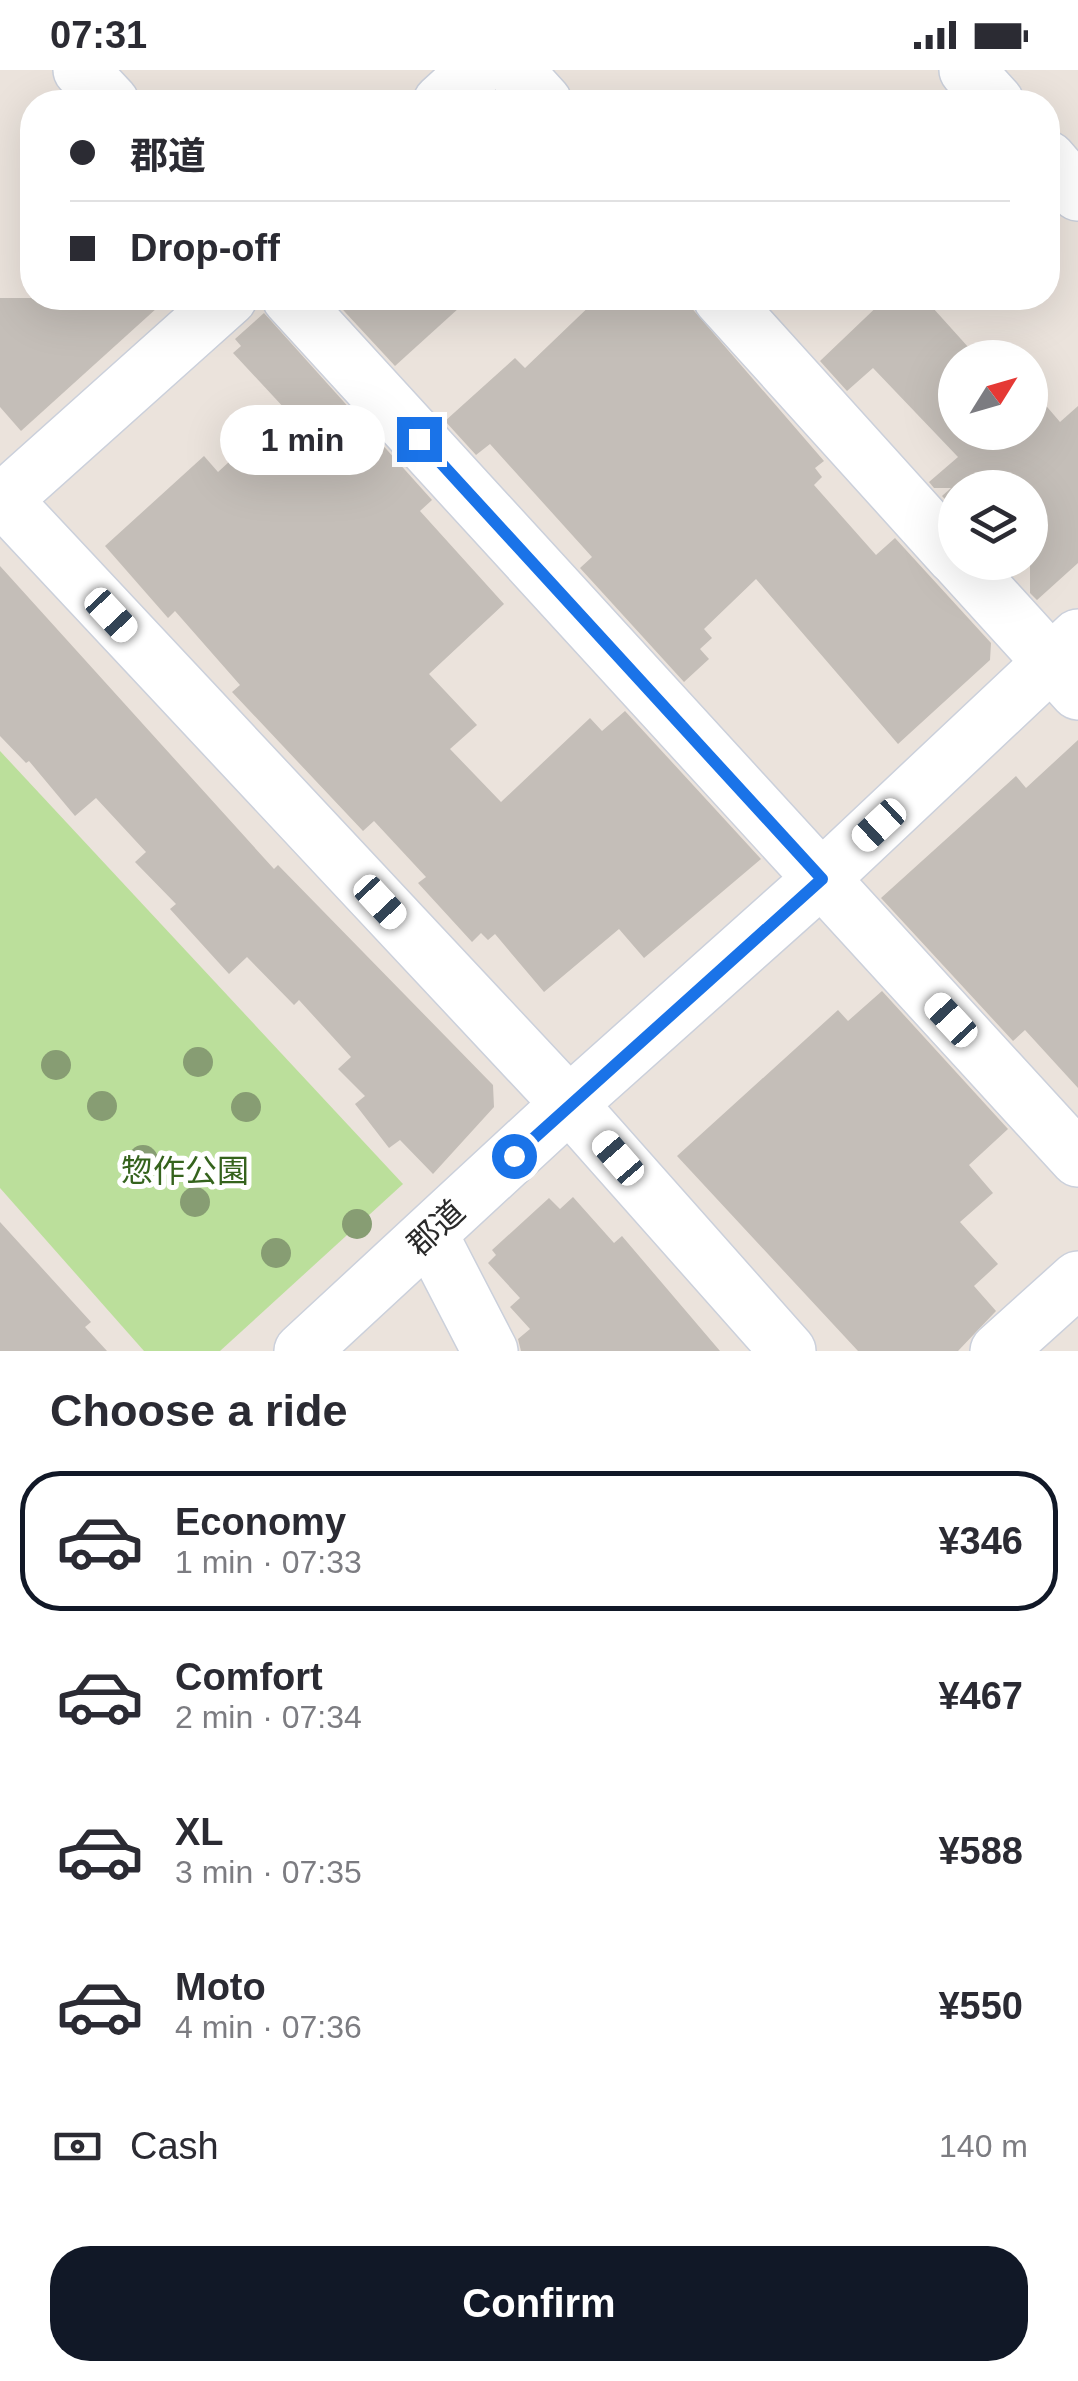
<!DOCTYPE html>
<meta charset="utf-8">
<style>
:root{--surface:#fff;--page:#f2f2f3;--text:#2b2b33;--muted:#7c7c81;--line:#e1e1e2;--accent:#111827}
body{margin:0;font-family:Arial,"Noto Sans JP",sans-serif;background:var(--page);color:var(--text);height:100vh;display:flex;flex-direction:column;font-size:38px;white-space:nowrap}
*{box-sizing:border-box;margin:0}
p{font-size:32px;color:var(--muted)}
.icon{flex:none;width:55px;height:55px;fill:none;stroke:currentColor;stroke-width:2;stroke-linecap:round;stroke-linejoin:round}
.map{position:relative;height:1281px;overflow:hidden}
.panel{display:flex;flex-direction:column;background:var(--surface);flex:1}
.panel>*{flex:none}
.hud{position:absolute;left:20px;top:20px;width:1040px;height:220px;border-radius:40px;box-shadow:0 10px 40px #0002;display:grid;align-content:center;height:220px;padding:0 50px;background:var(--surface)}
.needle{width:65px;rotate:53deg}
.buttons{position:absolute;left:938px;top:270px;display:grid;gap:20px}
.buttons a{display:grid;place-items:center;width:110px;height:110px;border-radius:50%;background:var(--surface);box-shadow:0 10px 40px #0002;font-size:50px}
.end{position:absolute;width:45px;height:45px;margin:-22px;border:12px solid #1a73e8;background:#fff;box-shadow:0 0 0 5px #fff}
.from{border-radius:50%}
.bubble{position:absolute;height:70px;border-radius:35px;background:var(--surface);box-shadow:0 10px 40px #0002;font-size:32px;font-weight:800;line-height:70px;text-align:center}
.car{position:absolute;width:30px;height:60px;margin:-30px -15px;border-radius:12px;box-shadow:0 0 8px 2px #0007;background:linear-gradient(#fff 24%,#345 0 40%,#fff 0 76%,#345 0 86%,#fff 0)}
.hud b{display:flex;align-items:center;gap:35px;height:95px;font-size:38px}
.hud b+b{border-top:2px solid var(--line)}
.hud i{width:25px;height:25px;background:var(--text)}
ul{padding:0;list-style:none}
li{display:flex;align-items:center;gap:30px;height:140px;margin:0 20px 15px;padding:0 30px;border:5px solid transparent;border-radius:40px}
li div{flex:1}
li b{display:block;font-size:38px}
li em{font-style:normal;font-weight:800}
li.on{border-color:var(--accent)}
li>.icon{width:90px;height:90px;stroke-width:1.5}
h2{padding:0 50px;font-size:45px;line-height:120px}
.pay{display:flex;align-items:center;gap:25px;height:110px;padding:0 50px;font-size:38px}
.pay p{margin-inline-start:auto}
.cta{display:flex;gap:20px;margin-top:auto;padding:20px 50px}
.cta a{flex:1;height:115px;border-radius:40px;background:var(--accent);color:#fff;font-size:40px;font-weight:800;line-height:115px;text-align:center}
.status{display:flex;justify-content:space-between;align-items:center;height:70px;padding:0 50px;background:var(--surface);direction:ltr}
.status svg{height:28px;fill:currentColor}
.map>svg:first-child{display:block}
.green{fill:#bbdf9b}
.building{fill:#c4beb8}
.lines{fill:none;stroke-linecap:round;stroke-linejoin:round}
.minor-casing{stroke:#cbd0db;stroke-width:58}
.tertiary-casing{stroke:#cbd0db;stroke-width:58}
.minor{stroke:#fff;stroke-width:55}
.tertiary{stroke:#fff;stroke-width:55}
.tree{fill:#879d73}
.route{stroke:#1a73e8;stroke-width:12}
.labels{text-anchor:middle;stroke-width:10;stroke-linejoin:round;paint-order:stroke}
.park-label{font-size:32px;fill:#35631d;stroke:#fff}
.street-label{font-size:32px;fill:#2a2a2a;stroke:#fff}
</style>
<div class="status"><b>07:31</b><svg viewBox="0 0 49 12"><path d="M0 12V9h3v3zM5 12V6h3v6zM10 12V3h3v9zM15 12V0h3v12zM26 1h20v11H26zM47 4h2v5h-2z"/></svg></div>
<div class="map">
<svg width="1078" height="1281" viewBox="0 0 1078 1281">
<rect width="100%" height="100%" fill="#ebe3dc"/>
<path class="green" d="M 0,681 L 403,1114 L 220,1281 L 144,1281 L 0,1118 Z"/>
<g class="building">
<path d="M 0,228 L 168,228 L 21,361 L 0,337 Z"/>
<path d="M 332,228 L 470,228 L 395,296 Z"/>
<path d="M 598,228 L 683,228 L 824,391 L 815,398 L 822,407 L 814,415 L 876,485 L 895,468 L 991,573 L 990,590 L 898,674 L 756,509 L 704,559 L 712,568 L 700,579 L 709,589 L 684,612 L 580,498 L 592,487 L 490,374 L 476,385 L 445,351 L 515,288 L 525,298 Z"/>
<path d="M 886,228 L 924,228 L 978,288 L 955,288 L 955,362 L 1030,362 L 1030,317 L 1060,352 L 1078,336 L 1078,493 L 1037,530 L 1030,523 L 1030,418 L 955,418 L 955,440 L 942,426 L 951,418 L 934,418 L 929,412 L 958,387 L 873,298 L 847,321 L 820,291 Z"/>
<path d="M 264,243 L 432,430 L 420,441 L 504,534 L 429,604 L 477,655 L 450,679 L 501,732 L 590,648 L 602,661 L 625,641 L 761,789 L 644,888 L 619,859 L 544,922 L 495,864 L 488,870 L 481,863 L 472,872 L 418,813 L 426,807 L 374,751 L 363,761 L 232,622 L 240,615 L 175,541 L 168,548 L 105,476 L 204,386 L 218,402 L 286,340 L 233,283 L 241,276 L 235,269 Z"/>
<path d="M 0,496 L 274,799 L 278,795 L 493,1015 L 494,1037 L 433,1104 L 400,1070 L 389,1078 L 355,1034 L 365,1026 L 338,999 L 351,987 L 299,930 L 294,935 L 247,887 L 229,904 L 170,839 L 176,834 L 135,792 L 146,782 L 96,728 L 75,746 L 29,691 L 26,693 L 0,666 Z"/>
<path d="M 1078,670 L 1078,1018 L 1025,960 L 1013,971 L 881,828 L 1016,706 L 1026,718 Z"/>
<path d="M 882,921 L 1008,1059 L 969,1095 L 993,1123 L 960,1152 L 998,1194 L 974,1216 L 996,1241 L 958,1281 L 858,1281 L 677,1086 L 838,940 L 848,951 Z"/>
<path d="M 573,1127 L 614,1173 L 622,1166 L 720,1281 L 521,1281 L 518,1269 L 530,1259 L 510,1237 L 520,1228 L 488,1193 L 496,1185 L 492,1180 L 549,1128 L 560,1139 Z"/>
<path d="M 0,1152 L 91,1252 L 85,1257 L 107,1281 L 0,1281 Z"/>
</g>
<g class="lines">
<g class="minor-casing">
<g id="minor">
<path d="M 81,0 L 111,32"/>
<path d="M 515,0 L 544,32"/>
<path d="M 967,0 L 996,32"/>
<path d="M 441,32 L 476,0"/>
<path d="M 1048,89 L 1078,123"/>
<path d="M 290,228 L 1078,1089"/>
<path d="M 721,228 L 955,487"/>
<path d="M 0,426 L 569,1034"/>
<path d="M 0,433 L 229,228"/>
<path d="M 960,492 L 1078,622"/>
<path d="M 430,1165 L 490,1281"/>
<path d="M 998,1281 L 1078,1209"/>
</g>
</g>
<g class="tertiary-casing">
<g id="tertiary">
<path d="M 569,1034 L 788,1281"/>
<path d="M 302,1281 L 569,1034 L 821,809 L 1078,567"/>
</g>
</g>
<use href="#minor" class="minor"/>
<use href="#tertiary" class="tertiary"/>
</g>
<g class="tree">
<circle cx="198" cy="992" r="15"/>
<circle cx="56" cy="995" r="15"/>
<circle cx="102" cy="1036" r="15"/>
<circle cx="246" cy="1037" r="15"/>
<circle cx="143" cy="1090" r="15"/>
<circle cx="195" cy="1132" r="15"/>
<circle cx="357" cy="1154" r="15"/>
<circle cx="276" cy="1183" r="15"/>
</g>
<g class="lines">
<path class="route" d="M 419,369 L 822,809 L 514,1086"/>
</g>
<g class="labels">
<g class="park-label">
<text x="185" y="1112">惣作公園</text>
</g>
<g class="street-label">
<text transform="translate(436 1158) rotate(-43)" y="11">郡道</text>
</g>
</g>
</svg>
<div class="buttons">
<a><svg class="needle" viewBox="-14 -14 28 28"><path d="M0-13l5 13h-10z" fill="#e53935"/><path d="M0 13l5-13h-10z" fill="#7c7c81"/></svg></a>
<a><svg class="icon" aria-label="layers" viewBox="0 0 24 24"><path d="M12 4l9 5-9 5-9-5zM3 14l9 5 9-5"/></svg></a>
</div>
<i class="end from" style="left:514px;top:1086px"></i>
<i class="end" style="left:419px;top:369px"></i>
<div class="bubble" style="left:220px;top:335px;width:165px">1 min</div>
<i class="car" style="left:111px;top:545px;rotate:137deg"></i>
<i class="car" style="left:879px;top:755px;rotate:227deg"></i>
<i class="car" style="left:380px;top:832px;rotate:137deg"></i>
<i class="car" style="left:951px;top:950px;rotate:317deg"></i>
<i class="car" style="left:618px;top:1088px;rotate:319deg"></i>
<div class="hud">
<b><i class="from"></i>郡道</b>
<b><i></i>Drop-off</b>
</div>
</div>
<section class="panel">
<h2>Choose a ride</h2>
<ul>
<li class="on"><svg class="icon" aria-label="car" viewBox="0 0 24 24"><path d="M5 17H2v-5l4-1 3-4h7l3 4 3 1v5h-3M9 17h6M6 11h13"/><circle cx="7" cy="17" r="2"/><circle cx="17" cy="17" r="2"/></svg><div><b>Economy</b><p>1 min · 07:33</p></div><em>¥346</em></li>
<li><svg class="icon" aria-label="car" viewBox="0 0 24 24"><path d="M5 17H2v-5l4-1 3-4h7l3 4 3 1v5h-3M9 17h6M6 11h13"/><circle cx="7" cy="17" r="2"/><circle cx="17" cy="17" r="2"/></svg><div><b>Comfort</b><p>2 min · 07:34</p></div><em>¥467</em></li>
<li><svg class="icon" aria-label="car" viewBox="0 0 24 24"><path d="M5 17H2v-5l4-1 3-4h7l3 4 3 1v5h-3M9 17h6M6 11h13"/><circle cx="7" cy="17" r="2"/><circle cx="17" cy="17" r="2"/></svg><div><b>XL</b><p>3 min · 07:35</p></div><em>¥588</em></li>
<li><svg class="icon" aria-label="car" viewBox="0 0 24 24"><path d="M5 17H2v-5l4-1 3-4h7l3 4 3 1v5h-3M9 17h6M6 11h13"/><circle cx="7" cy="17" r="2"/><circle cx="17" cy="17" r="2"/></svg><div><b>Moto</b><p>4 min · 07:36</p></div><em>¥550</em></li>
</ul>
<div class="pay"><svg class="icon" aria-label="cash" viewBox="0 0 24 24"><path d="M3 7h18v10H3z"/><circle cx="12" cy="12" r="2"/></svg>Cash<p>140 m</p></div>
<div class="cta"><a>Confirm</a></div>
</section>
